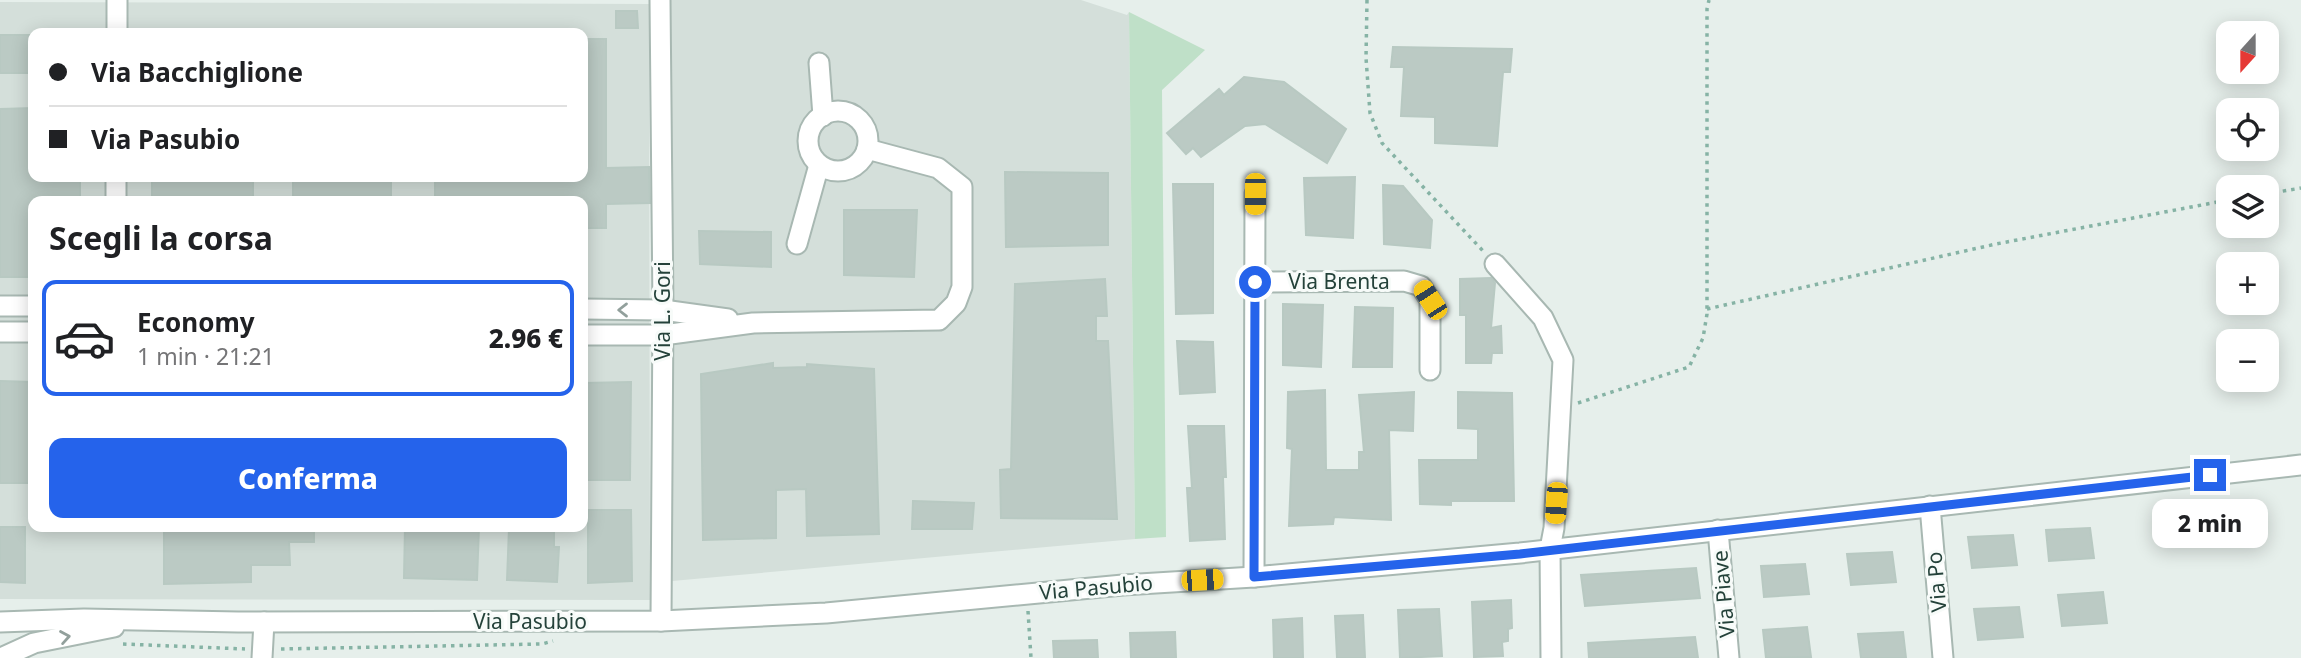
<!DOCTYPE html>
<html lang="it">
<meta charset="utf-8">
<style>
:root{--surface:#fff;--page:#f6f6f6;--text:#202124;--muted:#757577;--line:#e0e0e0;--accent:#2563eb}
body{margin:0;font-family:"Noto Sans",sans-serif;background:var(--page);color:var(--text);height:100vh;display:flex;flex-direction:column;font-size:26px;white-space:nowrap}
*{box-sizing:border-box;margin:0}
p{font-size:23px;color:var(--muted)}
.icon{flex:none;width:38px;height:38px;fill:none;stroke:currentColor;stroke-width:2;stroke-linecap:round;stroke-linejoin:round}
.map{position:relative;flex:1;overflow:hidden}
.sheet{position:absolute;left:28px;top:196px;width:560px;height:336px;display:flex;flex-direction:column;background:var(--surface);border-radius:14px;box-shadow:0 4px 18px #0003}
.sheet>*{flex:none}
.guide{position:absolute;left:28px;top:28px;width:560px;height:154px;border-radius:14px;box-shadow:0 4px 18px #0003;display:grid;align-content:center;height:154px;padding:0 21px;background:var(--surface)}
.needle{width:46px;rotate:201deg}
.fabs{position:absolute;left:2216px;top:21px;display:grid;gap:14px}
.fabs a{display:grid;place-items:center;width:63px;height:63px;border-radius:14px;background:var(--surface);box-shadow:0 4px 18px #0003;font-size:35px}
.end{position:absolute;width:32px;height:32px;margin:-16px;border:9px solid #2563eb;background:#fff;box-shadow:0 0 0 4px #fff}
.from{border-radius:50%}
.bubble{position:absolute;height:49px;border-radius:14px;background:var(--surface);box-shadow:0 4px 18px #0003;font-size:23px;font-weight:800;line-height:49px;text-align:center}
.car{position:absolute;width:21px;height:42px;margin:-21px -10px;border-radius:9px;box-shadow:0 0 5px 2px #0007;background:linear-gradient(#f5c518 24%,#345 0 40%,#f5c518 0 76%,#345 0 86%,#f5c518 0)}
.guide b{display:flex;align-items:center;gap:24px;height:66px;font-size:26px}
.guide b+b{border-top:2px solid var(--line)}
.guide i{width:18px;height:18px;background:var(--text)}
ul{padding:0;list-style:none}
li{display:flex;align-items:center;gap:21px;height:116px;margin:0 14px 10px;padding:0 7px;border:4px solid transparent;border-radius:14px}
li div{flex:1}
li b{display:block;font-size:26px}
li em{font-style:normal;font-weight:800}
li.on{border-color:var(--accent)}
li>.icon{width:63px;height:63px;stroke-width:1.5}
h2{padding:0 21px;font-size:32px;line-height:84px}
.primary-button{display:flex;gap:14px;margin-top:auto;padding:14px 21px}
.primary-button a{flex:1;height:80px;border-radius:14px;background:var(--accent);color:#fff;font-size:28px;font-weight:800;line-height:80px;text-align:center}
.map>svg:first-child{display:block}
.built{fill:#d4dfda;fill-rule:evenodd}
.green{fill:#bfe0c8}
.building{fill:#bbcac4;stroke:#b8c9c2;stroke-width:2}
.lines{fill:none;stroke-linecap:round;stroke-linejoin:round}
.minor-casing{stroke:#a8b8b2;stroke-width:23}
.path{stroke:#86b3a5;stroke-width:3.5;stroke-dasharray:3.5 5;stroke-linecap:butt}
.minor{stroke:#fff;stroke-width:19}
.oneway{stroke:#92a09c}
.route{stroke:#2563eb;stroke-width:9}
.labels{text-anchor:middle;stroke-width:6;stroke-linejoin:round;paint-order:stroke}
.street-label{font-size:21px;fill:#24423a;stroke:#f7fbf9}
</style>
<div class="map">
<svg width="2301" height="658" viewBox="0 0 2301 658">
<rect width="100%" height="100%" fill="#e6efeb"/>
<g class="built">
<path d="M 660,0 L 1081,0 L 1127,15 L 1129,12 L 1135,539 L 661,582 Z"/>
<path d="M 0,2 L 649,4 L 650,600 L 0,599 ZM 33,33 L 583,33 L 583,177 L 33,177 ZM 33,201 L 583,201 L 583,527 L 33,527 Z"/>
</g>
<path class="green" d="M 1129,12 L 1205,50 L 1162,90 L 1166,537 L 1135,539 Z"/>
<g class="building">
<path d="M 616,11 L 637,11 L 638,28 L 616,28 Z"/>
<rect x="0" y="35" width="33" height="38"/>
<path d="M 583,39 L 606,39 L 606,168 L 649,167 L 650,203 L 606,204 L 606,228 L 583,228 L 583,201 L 435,201 L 435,177 L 583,177 Z"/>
<path d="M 1393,47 L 1512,49 L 1510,72 L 1503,72 L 1497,146 L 1435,143 L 1435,117 L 1401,116 L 1404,67 L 1391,67 Z"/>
<path d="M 1244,77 L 1284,82 L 1346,129 L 1327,163 L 1265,124 L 1245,126 L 1201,157 L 1193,148 L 1186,154 L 1167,133 L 1219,89 L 1224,95 Z"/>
<path d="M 33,108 L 33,177 L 80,177 L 80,201 L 33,201 L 33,277 L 0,277 L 0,109 Z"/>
<path d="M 1005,172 L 1108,173 L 1108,245 L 1006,247 Z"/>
<rect x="152" y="177" width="101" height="24"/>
<rect x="293" y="177" width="98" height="24"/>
<path d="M 1355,177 L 1353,238 L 1306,235 L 1304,178 Z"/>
<path d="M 1173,184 L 1213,184 L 1213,313 L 1176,314 Z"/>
<path d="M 1383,185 L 1403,186 L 1432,220 L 1430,248 L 1384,244 Z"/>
<path d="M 844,210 L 917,210 L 914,277 L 844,275 Z"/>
<path d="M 699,231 L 771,232 L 771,267 L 700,264 Z"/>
<path d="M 1491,278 L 1495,283 L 1491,328 L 1501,326 L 1502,353 L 1492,353 L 1491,363 L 1466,363 L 1466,315 L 1460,315 L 1460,279 Z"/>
<path d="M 1105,279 L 1107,316 L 1096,316 L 1096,341 L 1108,341 L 1117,519 L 1001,518 L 1000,470 L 1011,469 L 1015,284 Z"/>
<path d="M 1283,304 L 1323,305 L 1321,367 L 1283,365 Z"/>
<path d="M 1355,307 L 1393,308 L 1392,367 L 1353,367 Z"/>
<path d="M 1177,341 L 1213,342 L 1215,392 L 1180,394 Z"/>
<path d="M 773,363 L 773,368 L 807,367 L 807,364 L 874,369 L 879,534 L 807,536 L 806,489 L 776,490 L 776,538 L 703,540 L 701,374 Z"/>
<path d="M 0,381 L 33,382 L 33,483 L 0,483 Z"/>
<path d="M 631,382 L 630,480 L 585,480 L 584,383 Z"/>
<path d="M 1325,390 L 1326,470 L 1359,470 L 1359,452 L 1364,452 L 1359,395 L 1414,392 L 1413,431 L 1389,430 L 1391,520 L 1334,517 L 1333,524 L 1289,526 L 1292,449 L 1287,448 L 1288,392 Z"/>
<path d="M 1458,392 L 1512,393 L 1514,501 L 1451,501 L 1451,505 L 1420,504 L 1419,460 L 1478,460 L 1478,429 L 1458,428 Z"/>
<path d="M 1188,426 L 1224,426 L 1226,477 L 1223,477 L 1225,539 L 1190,541 L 1187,488 L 1192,488 Z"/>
<path d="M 913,501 L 974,503 L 972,529 L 912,529 Z"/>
<path d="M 588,510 L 631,510 L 632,581 L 588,583 Z"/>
<path d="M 0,527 L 25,527 L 25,583 L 0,582 Z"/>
<path d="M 164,527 L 314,527 L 314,542 L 289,542 L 290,565 L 251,565 L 251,582 L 164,584 Z"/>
<path d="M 405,527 L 479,527 L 477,580 L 404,578 Z"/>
<path d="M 533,527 L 554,527 L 554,547 L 559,547 L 557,582 L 507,580 L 509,528 L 533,529 Z"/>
<path d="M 2090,528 L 2094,558 L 2049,561 L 2046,530 Z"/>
<path d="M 2013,535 L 2017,565 L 1972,568 L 1968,537 Z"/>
<path d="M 1892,552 L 1896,582 L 1851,585 L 1847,554 Z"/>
<path d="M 1805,564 L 1809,594 L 1764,597 L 1761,566 Z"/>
<path d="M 1696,568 L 1700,598 L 1585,606 L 1581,575 Z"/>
<path d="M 2103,592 L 2107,623 L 2062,626 L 2058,595 Z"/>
<path d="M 1511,600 L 1512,628 L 1508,629 L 1508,641 L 1502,642 L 1503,656 L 1474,657 L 1472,602 Z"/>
<path d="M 2019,607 L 2023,637 L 1978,640 L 1974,609 Z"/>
<path d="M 1439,609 L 1442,656 L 1400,658 L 1398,610 Z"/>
<path d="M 1363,615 L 1365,658 L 1337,658 L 1335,616 Z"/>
<path d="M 1302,618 L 1303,658 L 1274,658 L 1273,620 Z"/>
<path d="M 1807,627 L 1811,657 L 1766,658 L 1763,630 Z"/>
<path d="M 1175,632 L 1176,658 L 1131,658 L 1130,633 Z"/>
<path d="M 1903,632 L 1906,658 L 1861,658 L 1858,634 Z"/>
<path d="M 1695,637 L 1698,658 L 1589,658 L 1588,643 Z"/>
<path d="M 1097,640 L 1098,658 L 1054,658 L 1053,641 Z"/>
</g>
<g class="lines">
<g class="minor-casing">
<g id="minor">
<path d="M 660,0 L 663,310 L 661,621"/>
<path d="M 117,33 L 117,0"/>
<path d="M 819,63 L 823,116"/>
<circle cx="838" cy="141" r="30"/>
<path d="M 116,201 L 116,177"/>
<path d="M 797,244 L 819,165"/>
<path d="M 1495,264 L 1543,318 L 1563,360 L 1554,528 L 1550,549 L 1551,658"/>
<path d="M 1255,282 L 1404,281 L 1421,286 L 1430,300 L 1430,370"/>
<path d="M 0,306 L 33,306"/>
<path d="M 583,309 L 663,310 L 728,319"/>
<path d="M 0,332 L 33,332"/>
<path d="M 583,335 L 663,335 L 753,323 L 939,320 L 956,303 L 962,287 L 962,187 L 938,168 L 867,149"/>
<path d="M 1930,506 L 1943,658"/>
<path d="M 1718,530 L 1729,658"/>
<path d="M 1254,577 L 1255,194"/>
<path d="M 0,622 L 84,619 L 238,622 L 661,621 L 826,613 L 1123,585 L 1254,577 L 1520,553 L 2301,465"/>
<path d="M 1,658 L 34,643 L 114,627"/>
<path d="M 262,658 L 264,622"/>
</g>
</g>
<g class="path">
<path d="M 1367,0 L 1366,58 L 1370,113 L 1382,143 L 1484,252"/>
<path d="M 2266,194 L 2301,188"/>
<path d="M 1707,309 L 1996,244 L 2228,200"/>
<path d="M 1578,403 L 1689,367 L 1703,338 L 1707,314 L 1707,9 L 1709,0"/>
<path d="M 1028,611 L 1031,658"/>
<path d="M 123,644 L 245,649"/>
<path d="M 281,649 L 542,644 L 553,641"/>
</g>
<use href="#minor" class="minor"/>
</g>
<defs><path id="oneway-chevron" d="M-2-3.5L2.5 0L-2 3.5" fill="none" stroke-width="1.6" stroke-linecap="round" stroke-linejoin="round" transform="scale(1.75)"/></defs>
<g class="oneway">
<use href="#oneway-chevron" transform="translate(623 310) rotate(-180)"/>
<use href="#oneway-chevron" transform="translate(65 637) rotate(-10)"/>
</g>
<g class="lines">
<path class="route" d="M 1255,282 L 1254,577 L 1520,554 L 2210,475"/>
</g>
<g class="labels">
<g class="street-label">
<text x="1339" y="289">Via Brenta</text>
<text transform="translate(663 311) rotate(-90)" y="7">Via L. Gori</text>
<text transform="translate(1937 582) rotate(-95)" y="7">Via Po</text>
<text transform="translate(1096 588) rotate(-5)" y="7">Via Pasubio</text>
<text transform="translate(1724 594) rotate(-95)" y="7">Via Piave</text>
<text x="530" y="629">Via Pasubio</text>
</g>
</g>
</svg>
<div class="fabs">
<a><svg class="needle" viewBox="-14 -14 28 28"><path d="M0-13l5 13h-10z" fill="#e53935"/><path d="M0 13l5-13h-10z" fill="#757577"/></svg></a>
<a><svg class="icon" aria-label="locate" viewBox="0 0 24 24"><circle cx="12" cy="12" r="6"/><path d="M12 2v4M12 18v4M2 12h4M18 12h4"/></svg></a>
<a><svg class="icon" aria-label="layers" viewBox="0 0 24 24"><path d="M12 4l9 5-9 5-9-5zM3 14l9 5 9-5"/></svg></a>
<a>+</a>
<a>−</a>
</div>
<i class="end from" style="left:1255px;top:282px"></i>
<i class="end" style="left:2210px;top:475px"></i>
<div class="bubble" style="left:2152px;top:499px;width:116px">2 min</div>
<i class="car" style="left:1255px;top:194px;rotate:180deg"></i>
<i class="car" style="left:1430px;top:300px;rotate:327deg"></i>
<i class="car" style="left:1556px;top:503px;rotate:184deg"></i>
<i class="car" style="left:1202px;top:580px;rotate:87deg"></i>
<div class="guide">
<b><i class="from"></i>Via Bacchiglione</b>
<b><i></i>Via Pasubio</b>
</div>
<section class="sheet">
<h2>Scegli la corsa</h2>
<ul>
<li class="on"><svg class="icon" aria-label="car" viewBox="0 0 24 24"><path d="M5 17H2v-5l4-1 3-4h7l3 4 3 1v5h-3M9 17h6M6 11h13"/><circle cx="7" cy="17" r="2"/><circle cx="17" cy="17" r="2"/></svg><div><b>Economy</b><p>1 min · 21:21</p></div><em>2.96 €</em></li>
</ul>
<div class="primary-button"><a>Conferma</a></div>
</section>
</div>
